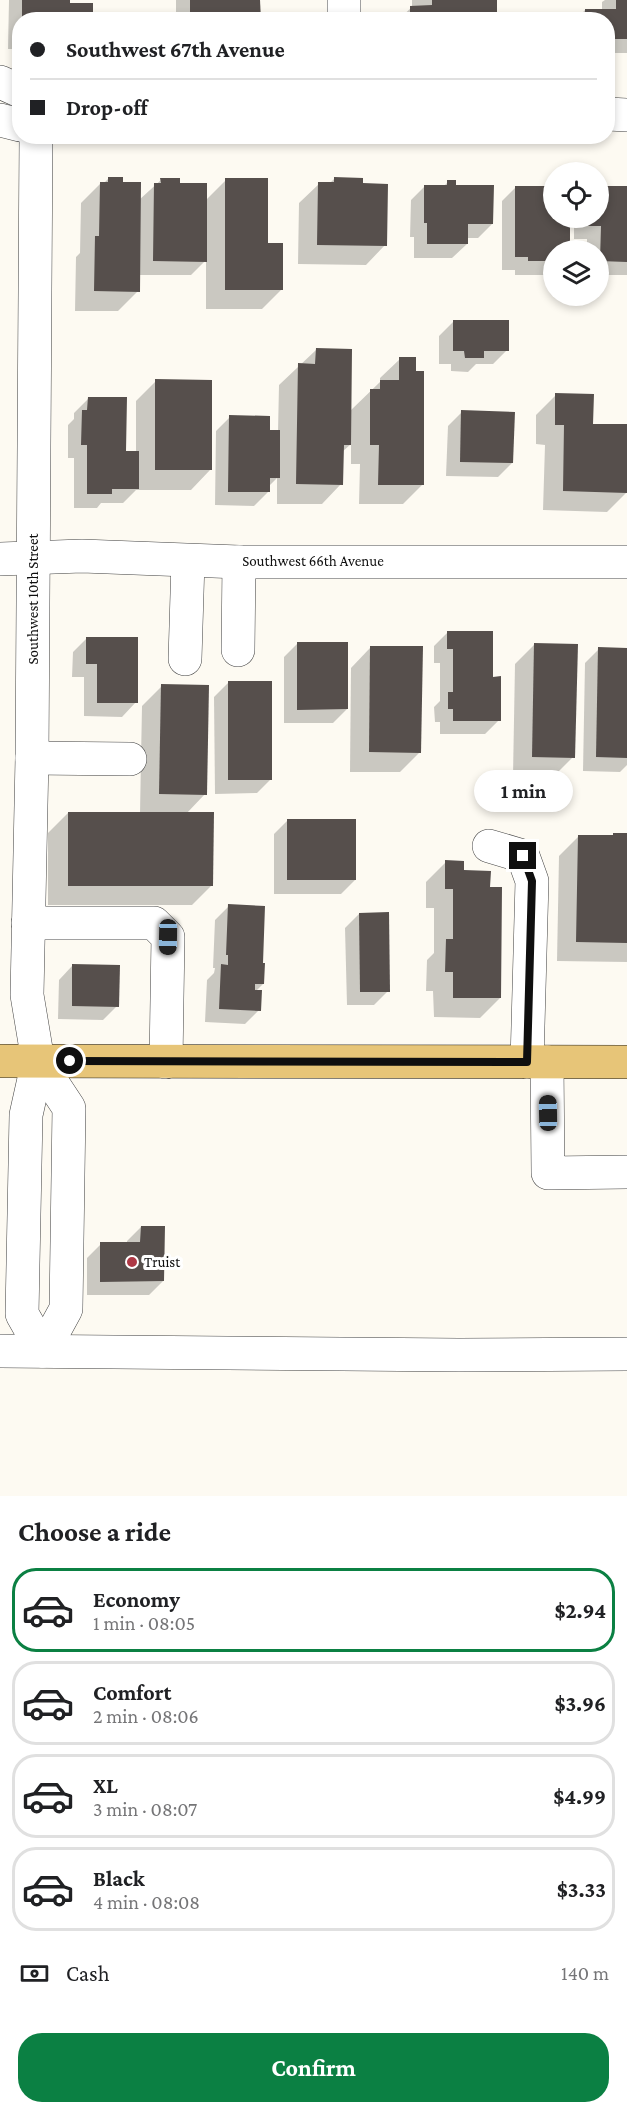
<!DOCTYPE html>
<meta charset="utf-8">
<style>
:root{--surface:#fff;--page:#f6f6f6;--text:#202124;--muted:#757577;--line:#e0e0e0;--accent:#0b8043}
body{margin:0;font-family:"Crimson Pro",serif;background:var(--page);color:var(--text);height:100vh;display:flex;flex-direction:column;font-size:22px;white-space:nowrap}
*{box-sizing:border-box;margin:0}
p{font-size:20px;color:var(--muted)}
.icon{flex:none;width:33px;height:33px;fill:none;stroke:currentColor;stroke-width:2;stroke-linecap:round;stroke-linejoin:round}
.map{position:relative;height:1496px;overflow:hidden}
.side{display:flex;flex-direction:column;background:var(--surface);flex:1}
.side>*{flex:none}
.guide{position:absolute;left:12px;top:12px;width:603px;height:132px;border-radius:24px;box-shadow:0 3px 9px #0003;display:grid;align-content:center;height:132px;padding:0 18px;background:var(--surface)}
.buttons{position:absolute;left:543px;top:162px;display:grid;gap:12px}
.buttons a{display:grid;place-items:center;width:66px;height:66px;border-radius:50%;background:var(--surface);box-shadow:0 3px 9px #0003;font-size:30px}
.end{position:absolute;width:27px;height:27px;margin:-14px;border:8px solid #0f0f0f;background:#fff;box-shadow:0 0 0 3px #fff}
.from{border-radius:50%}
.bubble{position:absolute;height:42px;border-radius:21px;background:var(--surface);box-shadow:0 3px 9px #0003;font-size:20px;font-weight:700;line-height:42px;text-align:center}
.car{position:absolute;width:18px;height:36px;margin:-18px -9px;border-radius:8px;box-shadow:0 0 4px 2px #0007;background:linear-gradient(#222 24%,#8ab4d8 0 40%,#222 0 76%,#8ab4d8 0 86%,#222 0)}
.guide b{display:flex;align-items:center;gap:21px;height:57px;font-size:22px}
.guide b+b{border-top:2px solid var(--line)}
.guide i{width:15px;height:15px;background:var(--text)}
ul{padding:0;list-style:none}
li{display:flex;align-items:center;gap:18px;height:84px;margin:0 12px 9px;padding:0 6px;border:3px solid var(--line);border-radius:24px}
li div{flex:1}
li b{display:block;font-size:22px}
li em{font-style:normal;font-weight:700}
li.current{border-color:var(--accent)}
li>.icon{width:54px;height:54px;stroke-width:1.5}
h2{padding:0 18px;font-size:27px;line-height:72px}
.pay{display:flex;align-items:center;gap:15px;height:66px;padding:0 18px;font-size:22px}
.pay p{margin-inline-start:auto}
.cta{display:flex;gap:12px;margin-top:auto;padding:12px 18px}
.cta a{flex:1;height:69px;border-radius:24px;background:var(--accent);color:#fff;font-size:24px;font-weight:700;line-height:69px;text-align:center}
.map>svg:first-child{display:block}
.shadow{fill:#0003}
.building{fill:#564f4c}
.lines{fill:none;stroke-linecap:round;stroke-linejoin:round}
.minor-casing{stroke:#424242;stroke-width:34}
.major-casing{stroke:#202020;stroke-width:34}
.minor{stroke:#fff;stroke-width:33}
.major{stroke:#e7c578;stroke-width:33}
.route{stroke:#0f0f0f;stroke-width:8}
.poi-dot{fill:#ad3845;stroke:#fff;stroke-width:2}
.labels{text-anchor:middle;stroke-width:6;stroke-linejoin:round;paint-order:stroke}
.street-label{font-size:15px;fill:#0f0f0f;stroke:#fff}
.poi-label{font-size:15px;fill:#0f0f0f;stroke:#fff;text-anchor:start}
</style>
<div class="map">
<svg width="627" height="1496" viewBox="0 0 627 1496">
<rect width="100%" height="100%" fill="#fdfaf2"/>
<g class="shadow">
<path d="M 9,0 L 68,0 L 68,5 L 91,20 L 20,20 L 20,49 L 8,49 Z"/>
<rect x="176" y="0" width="83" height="20"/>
<path d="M 412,0 L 496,0 L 496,20 L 398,20 L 412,7 Z"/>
<path d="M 605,0 L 627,0 L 627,53 L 608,53 L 608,20 L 576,20 L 585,10 L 602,10 L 602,2 Z"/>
<path d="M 109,178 L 121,183 L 139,200 L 161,180 L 178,184 L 206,200 L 226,180 L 282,289 L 262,309 L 206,309 L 206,260 L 191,275 L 138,275 L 138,291 L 118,311 L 75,311 L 76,257 L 80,253 L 81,203 L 101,183 L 104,183 Z"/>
<path d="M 335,178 L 385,245 L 366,265 L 298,264 L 299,203 L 319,184 L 329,184 Z"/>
<path d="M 448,182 L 454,186 L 492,224 L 478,238 L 467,238 L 467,244 L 452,258 L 414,258 L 414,237 L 410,237 L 411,200 L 425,186 L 444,186 Z"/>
<path d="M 516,187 L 554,218 L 569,218 L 569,250 L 554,250 L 554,275 L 515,275 L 515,270 L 502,270 L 502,201 Z"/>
<path d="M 627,187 L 627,275 L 598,275 L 598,250 L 587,250 L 587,239 L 574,239 L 574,218 L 598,218 Z"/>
<path d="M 453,322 L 507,350 L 493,364 L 476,364 L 468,372 L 451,371 L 451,364 L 439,364 L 439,336 Z"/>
<path d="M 316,350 L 350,411 L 380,382 L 380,378 L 400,359 L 423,484 L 403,504 L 359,504 L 360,464 L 351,464 L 351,444 L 342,452 L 341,484 L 322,504 L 277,504 L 277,478 L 268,487 L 268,492 L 254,506 L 215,505 L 216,431 L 230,417 L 268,432 L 278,432 L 279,385 Z"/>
<path d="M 156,381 L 210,470 L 191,490 L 136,490 L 123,503 L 101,503 L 97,508 L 74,508 L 74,458 L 68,458 L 68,425 L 74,419 L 74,413 L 88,399 L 124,453 L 136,453 L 136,401 Z"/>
<path d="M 556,395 L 592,425 L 627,426 L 627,492 L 607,512 L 543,510 L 545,445 L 536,444 L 536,415 Z"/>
<path d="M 462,412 L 512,463 L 498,477 L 446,476 L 448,426 Z"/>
<path d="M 448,632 L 492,678 L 499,720 L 485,734 L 440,734 L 440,722 L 435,722 L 434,707 L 440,701 L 440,663 L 434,663 L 434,646 Z"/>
<path d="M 87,638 L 136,702 L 122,717 L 84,716 L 84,677 L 72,677 L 73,652 Z"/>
<path d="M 298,643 L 347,709 L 333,723 L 284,723 L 284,657 Z"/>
<path d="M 535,644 L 573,757 L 553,777 L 513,776 L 515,664 Z"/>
<path d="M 370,648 L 420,752 L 400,772 L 350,772 L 351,668 Z"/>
<path d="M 599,649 L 627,649 L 627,765 L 620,772 L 583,771 L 585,663 Z"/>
<path d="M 228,683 L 271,779 L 257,793 L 215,794 L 214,697 Z"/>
<path d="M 162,686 L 205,794 L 186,814 L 212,885 L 192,905 L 48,905 L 48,833 L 68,813 L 140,813 L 142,706 Z"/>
<path d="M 288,820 L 355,880 L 341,894 L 274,894 L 274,834 Z"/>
<path d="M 627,835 L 627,962 L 557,961 L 559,856 L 579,836 Z"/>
<path d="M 446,862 L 489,889 L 500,998 L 480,1018 L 434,1017 L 433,991 L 426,991 L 427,960 L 434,953 L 434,908 L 426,908 L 426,882 Z"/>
<path d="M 229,906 L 263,984 L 255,992 L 259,1010 L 245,1024 L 205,1022 L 207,980 L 214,973 L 215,968 L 213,968 L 215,920 Z"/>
<path d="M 359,914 L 388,991 L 374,1005 L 347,1005 L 345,928 Z"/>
<path d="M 73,965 L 117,1006 L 103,1020 L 58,1019 L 59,980 Z"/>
<path d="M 141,1227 L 163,1281 L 149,1295 L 87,1295 L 87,1258 L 101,1244 L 127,1244 L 127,1241 Z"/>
</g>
<g class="building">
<path d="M 22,0 L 70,0 L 70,3 L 93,3 L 93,20 L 22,20 Z"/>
<path d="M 190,0 L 260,0 L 261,20 L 190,20 Z"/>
<path d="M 432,0 L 497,0 L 497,20 L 410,20 L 410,6 L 432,5 Z"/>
<path d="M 616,0 L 627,0 L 627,39 L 608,39 L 608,20 L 585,20 L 585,9 L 616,9 Z"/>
<path d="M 108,177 L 123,177 L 123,182 L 141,182 L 140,292 L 94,291 L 95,236 L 99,236 L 100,182 L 108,182 Z"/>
<path d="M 334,177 L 363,178 L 363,183 L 388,184 L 387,246 L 317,245 L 318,182 L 334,182 Z"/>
<path d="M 160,178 L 180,178 L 180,183 L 207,183 L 207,262 L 153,261 L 154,183 L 161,183 Z"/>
<path d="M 225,178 L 268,178 L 268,243 L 283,243 L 283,290 L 225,290 Z"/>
<path d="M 447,180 L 456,180 L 456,185 L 494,185 L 493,224 L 468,224 L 468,244 L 427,244 L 427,223 L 424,223 L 424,185 L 447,185 Z"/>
<path d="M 515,186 L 554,186 L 554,218 L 570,218 L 570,250 L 554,250 L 554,261 L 528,261 L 528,257 L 515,257 Z"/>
<path d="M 598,186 L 627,186 L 627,262 L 600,261 L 601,226 L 588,226 L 588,218 L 598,218 Z"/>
<path d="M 453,320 L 509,320 L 509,351 L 484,351 L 484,358 L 465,358 L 464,351 L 453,351 Z"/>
<path d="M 316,348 L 352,349 L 351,445 L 344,445 L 343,485 L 296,484 L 298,363 L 315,364 Z"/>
<path d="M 399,357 L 416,357 L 416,371 L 424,371 L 424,485 L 378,485 L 379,445 L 370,445 L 370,389 L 380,389 L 380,380 L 399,380 Z"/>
<path d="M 155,379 L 212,380 L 212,470 L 155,470 Z"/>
<path d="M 555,393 L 594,394 L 593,424 L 627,424 L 627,493 L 563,491 L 564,425 L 555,425 Z"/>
<path d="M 88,397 L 127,397 L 126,451 L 139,451 L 139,489 L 112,489 L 112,494 L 87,494 L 87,445 L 81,445 L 82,410 L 87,410 Z"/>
<path d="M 461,410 L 515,412 L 513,463 L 460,462 Z"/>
<path d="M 229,415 L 270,416 L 270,430 L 280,430 L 280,478 L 270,478 L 270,492 L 228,492 Z"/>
<path d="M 447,631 L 493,631 L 493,677 L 501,676 L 501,721 L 453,721 L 453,709 L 448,709 L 448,692 L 453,692 L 453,649 L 447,649 Z"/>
<path d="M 86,637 L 138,637 L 138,703 L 97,703 L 97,664 L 86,664 Z"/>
<path d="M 297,642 L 348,642 L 348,709 L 297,710 Z"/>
<path d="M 534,643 L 578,644 L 575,758 L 532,757 Z"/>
<path d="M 370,646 L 423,646 L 421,753 L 369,752 Z"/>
<path d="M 598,647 L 627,648 L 627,758 L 596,757 Z"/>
<rect x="228" y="681" width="44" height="99"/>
<path d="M 161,684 L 209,685 L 207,795 L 159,794 Z"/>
<path d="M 68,812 L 214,812 L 213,886 L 68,886 Z"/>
<rect x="287" y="819" width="69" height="61"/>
<path d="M 613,833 L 627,833 L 627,943 L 576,942 L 578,835 L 613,835 Z"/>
<path d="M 445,860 L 464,861 L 464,870 L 491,871 L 490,887 L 502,887 L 501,998 L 453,998 L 453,972 L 445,972 L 446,939 L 453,939 L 453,889 L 445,889 Z"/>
<path d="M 228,904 L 265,906 L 263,963 L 265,963 L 264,984 L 255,984 L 255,990 L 262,990 L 261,1011 L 219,1009 L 221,964 L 228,965 L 228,955 L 226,955 Z"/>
<path d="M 389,912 L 390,992 L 360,992 L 359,913 Z"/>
<path d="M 72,964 L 120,965 L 119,1007 L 72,1006 Z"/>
<path d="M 141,1226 L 165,1226 L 164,1281 L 100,1282 L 100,1242 L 140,1242 Z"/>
</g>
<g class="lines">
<g class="minor-casing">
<g id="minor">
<path d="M 344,20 L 344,0"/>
<path d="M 0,82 L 20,91"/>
<path d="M 608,114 L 627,115"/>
<path d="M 0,120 L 20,125"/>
<path d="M 36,136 L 32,758 L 27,995 L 38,1061 L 26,1115 L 22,1314 L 43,1351"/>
<path d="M 0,559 L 82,556 L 239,562 L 627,562"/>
<path d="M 238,650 L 239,562"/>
<path d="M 185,659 L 188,561"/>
<path d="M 32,758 L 130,759"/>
<path d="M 489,846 L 523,856 L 532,881 L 527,1062"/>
<path d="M 28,923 L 154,923 L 168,937 L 166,1062"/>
<path d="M 38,1061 L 69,1108 L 66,1309 L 43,1351"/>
<path d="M 547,1062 L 548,1173 L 627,1172"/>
<path d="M 0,1351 L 459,1355 L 627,1354"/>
</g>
</g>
<g class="major-casing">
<path id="major" d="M 0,1061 L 627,1062"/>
</g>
<use href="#minor" class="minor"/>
<use href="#major" class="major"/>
</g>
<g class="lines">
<path class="route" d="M 70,1061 L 527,1062 L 532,881 L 523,856"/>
</g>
<circle class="poi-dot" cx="132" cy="1262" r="6"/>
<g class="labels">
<g class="street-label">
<text x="313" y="566">Southwest 66th Avenue</text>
<text transform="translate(33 599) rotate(-90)" y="5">Southwest 10th Street</text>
</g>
<g class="poi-label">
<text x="144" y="1267">Truist</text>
</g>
</g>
</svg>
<div class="buttons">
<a><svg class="icon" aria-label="locate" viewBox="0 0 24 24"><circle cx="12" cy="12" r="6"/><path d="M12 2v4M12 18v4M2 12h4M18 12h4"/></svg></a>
<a><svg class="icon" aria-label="layers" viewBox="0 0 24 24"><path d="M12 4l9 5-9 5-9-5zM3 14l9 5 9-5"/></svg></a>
</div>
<i class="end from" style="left:70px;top:1061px"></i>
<i class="end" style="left:523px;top:856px"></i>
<div class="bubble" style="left:474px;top:770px;width:99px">1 min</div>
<i class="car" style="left:168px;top:937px;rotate:181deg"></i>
<i class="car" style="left:548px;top:1113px;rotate:359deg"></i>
<div class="guide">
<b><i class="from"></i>Southwest 67th Avenue</b>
<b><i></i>Drop-off</b>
</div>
</div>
<section class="side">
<h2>Choose a ride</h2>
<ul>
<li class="current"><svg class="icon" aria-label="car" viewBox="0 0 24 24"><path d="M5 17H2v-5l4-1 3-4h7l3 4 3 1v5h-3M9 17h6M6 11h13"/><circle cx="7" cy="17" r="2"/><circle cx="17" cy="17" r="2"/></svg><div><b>Economy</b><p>1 min · 08:05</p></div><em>$2.94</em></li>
<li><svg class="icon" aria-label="car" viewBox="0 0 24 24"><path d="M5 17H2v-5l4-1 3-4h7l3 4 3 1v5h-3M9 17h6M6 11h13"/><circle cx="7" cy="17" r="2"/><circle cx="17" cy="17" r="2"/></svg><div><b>Comfort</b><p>2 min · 08:06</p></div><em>$3.96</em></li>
<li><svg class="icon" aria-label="car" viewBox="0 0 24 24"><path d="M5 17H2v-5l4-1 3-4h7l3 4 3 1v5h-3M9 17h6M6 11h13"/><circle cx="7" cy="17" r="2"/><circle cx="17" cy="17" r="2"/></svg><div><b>XL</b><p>3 min · 08:07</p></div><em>$4.99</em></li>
<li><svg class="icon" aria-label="car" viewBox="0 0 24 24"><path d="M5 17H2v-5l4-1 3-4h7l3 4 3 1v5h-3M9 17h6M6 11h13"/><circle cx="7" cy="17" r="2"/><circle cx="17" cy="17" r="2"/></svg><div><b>Black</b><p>4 min · 08:08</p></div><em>$3.33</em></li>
</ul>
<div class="pay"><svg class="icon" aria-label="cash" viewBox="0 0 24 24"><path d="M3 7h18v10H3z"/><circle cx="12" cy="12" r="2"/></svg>Cash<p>140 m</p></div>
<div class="cta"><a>Confirm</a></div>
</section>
